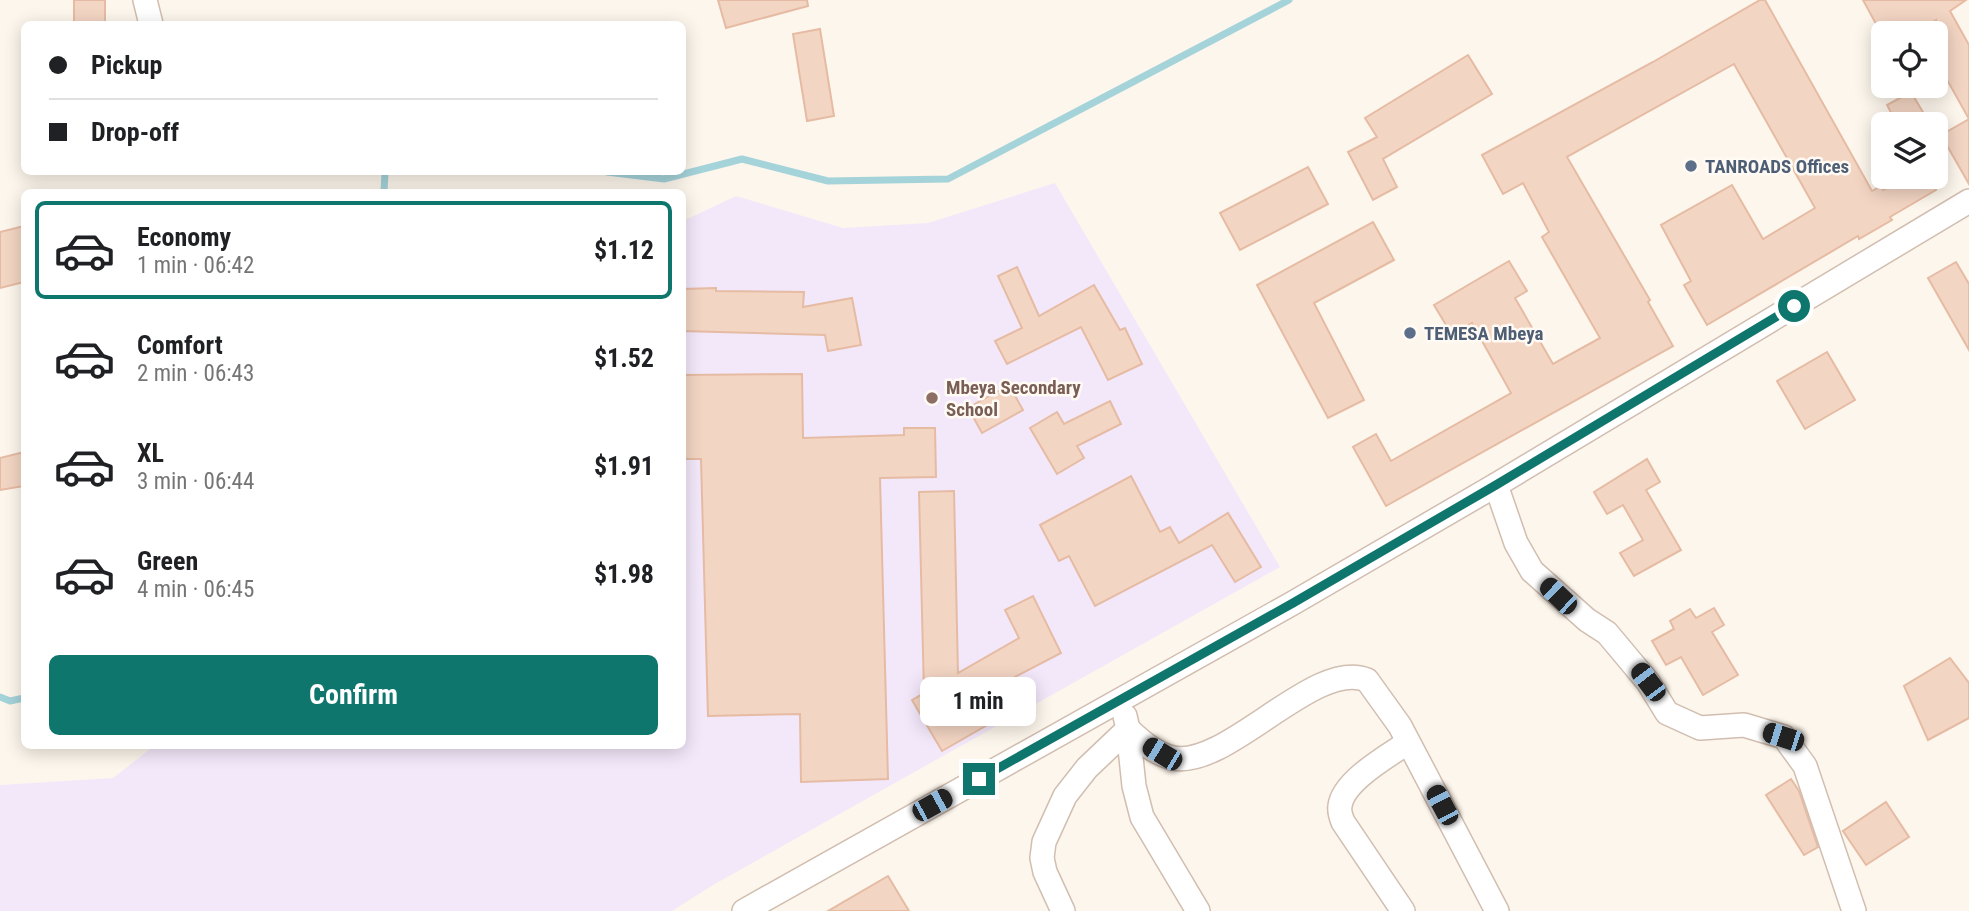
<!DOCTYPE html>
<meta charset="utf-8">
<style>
:root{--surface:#fff;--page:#f6f6f6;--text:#202124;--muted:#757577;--line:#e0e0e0;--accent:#0f766e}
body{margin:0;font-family:"Roboto Condensed",sans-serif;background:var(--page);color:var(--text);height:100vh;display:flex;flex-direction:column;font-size:26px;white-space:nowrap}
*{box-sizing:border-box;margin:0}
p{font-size:23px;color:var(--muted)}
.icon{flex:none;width:38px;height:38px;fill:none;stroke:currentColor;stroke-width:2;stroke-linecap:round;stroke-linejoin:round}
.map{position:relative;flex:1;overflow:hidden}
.drawer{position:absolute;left:21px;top:189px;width:665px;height:560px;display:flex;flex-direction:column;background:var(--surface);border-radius:10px;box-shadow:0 4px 18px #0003}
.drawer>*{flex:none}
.hud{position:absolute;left:21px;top:21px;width:665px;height:154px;border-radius:10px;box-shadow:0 4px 18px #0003;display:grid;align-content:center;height:154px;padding:0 28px;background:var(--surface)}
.fabs{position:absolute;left:1871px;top:21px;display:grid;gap:14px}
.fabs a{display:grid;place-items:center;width:77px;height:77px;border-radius:10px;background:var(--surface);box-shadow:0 4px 18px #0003;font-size:35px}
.end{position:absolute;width:32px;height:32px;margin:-16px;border:9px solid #0f766e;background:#fff;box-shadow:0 0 0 4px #fff}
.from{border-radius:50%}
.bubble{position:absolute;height:49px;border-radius:10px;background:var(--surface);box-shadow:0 4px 18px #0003;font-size:23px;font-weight:700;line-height:49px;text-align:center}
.car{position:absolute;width:21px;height:42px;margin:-21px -10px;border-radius:9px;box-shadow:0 0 5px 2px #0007;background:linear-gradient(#222 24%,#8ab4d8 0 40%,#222 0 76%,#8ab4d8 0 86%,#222 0)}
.hud b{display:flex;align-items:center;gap:24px;height:66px;font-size:26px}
.hud b+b{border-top:2px solid var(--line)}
.hud i{width:18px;height:18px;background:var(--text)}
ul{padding:12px 0 0;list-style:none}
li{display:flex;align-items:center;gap:21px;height:98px;margin:0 14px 10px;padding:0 14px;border:4px solid transparent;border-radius:10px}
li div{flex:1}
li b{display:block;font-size:26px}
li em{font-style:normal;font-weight:700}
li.selected{border-color:var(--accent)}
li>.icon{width:63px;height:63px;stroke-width:1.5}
.action{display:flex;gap:14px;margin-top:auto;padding:14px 28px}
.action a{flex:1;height:80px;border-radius:10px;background:var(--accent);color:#fff;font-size:28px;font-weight:700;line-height:80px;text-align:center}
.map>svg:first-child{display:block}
.education{fill:#f3e8fa}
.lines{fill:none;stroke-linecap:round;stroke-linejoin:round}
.stream{stroke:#a5d3da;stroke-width:7}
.building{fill:#f3d5c3;stroke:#e6bba3;stroke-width:2}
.minor-casing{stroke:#d1beb0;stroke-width:26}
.minor{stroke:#fff;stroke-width:23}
.route{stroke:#0f766e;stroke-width:9}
.service-dot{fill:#5c6f8a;stroke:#fffaf3;stroke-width:2.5}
.education-dot{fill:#8d6e63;stroke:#fffaf3;stroke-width:2.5}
.labels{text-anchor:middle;stroke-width:5;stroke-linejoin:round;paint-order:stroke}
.service-label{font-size:19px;font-weight:bold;fill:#4e5e75;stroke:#fffaf3;text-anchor:start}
.education-label{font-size:19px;font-weight:bold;fill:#785e54;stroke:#fffaf3;text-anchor:start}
</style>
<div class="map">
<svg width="1969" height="911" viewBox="0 0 1969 911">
<rect width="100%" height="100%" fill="#fdf6ec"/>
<path class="education" d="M 1055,183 L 1280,567 L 713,885 L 672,911 L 0,911 L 0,785 L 113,778 L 154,746 L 682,746 L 683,221 L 736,196 L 843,228 L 928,223 Z"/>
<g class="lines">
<g class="stream">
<path d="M 607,172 L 664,179 L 742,159 L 828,181 L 948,179 L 1289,0"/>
<path d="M 384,192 L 385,172"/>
<path d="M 0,697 L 10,701 L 24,698"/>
</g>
</g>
<g class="building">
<rect x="74" y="0" width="31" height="24"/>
<path d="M 718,0 L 807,0 L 808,6 L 726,28 Z"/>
<path d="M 1760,0 L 1765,0 L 1872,191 L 1881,186 L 1883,190 L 1906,177 L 1928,177 L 1936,190 L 1890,217 L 1892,220 L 1859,239 L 1858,236 L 1707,325 L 1684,285 L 1691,281 L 1661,225 L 1732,185 L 1763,239 L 1815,208 L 1734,64 L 1567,157 L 1650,300 L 1648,302 L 1673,346 L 1386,506 L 1353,447 L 1376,434 L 1391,461 L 1511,393 L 1472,323 L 1452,335 L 1434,305 L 1509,261 L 1527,291 L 1515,298 L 1553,364 L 1600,338 L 1542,237 L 1549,232 L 1523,183 L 1503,194 L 1482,155 L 1653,62 Z"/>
<path d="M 1863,0 L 1966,0 L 1950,11 L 1969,45 L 1969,184 L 1941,135 L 1969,119 L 1936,60 L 1936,20 L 1914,33 L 1881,33 Z"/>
<path d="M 820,29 L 834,116 L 807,121 L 793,34 Z"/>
<path d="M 1468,55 L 1492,94 L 1383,159 L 1397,187 L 1373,200 L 1348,152 L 1377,137 L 1365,118 Z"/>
<path d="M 1911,92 L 1930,124 L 1897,124 L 1887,105 Z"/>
<path d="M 1308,167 L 1328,204 L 1240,250 L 1220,213 Z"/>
<path d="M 1373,222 L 1394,260 L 1314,303 L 1364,400 L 1328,418 L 1257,285 Z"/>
<path d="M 24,226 L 24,282 L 0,288 L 0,232 Z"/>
<path d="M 1956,262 L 1969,284 L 1969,350 L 1928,278 Z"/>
<path d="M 1017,267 L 1039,316 L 1094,285 L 1120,330 L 1125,328 L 1142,364 L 1108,380 L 1081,327 L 1007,364 L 995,341 L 1022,328 L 998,276 Z"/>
<path d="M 716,288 L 716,291 L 804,292 L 803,307 L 852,298 L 861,345 L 828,351 L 825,335 L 682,331 L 682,289 Z"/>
<path d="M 1827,352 L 1855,400 L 1805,429 L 1777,381 Z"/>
<path d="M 802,374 L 803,438 L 904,435 L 904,428 L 935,428 L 936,477 L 880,478 L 888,779 L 801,782 L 800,714 L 708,716 L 701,459 L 682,459 L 682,375 Z"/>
<path d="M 1009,385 L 1023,410 L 982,433 L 968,408 Z"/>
<path d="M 1110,401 L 1121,424 L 1077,446 L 1084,458 L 1057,474 L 1030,428 L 1057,412 L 1064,424 Z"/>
<path d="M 24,452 L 24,486 L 0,490 L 0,458 Z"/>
<path d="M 1647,459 L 1660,482 L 1646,490 L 1681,550 L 1634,576 L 1620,553 L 1643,540 L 1623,505 L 1607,514 L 1594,492 Z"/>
<path d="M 1131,476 L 1160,532 L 1170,527 L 1179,543 L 1228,513 L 1261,567 L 1235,582 L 1212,545 L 1095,606 L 1069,556 L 1059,561 L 1040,525 Z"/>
<path d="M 954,491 L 958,673 L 1019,638 L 1005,610 L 1033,596 L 1061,653 L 1015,677 L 1029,701 L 942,751 L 912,700 L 924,693 L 919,492 Z"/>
<path d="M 1714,608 L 1724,625 L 1712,632 L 1738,675 L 1703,695 L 1681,657 L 1666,665 L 1652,641 L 1674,629 L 1670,621 L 1690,609 L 1696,618 Z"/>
<path d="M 1950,658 L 1969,683 L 1969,718 L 1928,740 L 1904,686 Z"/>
<path d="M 1791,779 L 1799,791 L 1818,847 L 1804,855 L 1766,795 Z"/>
<path d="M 1886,802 L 1909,837 L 1866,865 L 1843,831 Z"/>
<path d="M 888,876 L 909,911 L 828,911 Z"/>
</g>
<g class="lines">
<g class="minor-casing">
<g id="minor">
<path d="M 145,0 L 151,24"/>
<path d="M 1496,485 L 1516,543 L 1532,571 L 1587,620 L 1607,633 L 1648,682 L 1667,713 L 1700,728 L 1744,725 L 1784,737 L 1805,766 L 1854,911"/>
<path d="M 1128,729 C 1141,741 1155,754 1173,758 C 1227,769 1315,658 1367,680 L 1400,726 L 1497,911"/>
<path d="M 1128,729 L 1134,786 L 1142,817 L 1198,911"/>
<path d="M 744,911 L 1293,603 L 1496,485 L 1969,201"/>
<path d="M 1063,911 L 1045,872 L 1042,858 L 1044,842 L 1065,796 L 1087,768 L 1128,729 L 1125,716"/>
<path d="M 1403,911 L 1343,822 C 1341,817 1339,811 1340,806 C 1343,781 1388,756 1407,743"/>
</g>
</g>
<use href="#minor" class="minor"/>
</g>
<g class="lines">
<path class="route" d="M 979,779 L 1293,603 L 1496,485 L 1794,306"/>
</g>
<g class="service-dot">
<circle cx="1691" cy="166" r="7"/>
<circle cx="1410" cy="333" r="7"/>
</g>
<circle class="education-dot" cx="932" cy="398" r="7"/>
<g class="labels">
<g class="service-label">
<text x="1705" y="173">TANROADS Offices</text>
<text x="1424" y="340">TEMESA Mbeya</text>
</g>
<g class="education-label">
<text x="946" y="394">Mbeya Secondary<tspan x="946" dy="22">School</tspan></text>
</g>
</g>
</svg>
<div class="fabs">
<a><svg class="icon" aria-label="locate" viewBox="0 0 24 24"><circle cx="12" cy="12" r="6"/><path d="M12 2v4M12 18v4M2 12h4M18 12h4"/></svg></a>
<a><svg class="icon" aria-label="layers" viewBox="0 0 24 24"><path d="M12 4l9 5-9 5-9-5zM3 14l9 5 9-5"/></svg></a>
</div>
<i class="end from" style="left:1794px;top:306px"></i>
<i class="end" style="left:979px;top:779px"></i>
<div class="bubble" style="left:920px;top:677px;width:116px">1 min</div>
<i class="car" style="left:1558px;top:596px;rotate:314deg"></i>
<i class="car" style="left:1648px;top:682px;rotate:323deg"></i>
<i class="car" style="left:1783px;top:737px;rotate:288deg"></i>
<i class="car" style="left:1162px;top:754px;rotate:301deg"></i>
<i class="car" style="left:932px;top:805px;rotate:61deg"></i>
<i class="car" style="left:1442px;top:805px;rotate:332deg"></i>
<div class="hud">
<b><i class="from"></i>Pickup</b>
<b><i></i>Drop-off</b>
</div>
<section class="drawer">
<ul>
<li class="selected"><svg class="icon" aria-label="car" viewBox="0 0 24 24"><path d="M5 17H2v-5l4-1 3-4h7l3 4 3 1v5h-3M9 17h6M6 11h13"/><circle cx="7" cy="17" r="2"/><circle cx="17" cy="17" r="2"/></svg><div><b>Economy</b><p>1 min · 06:42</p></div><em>$1.12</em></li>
<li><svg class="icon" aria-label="car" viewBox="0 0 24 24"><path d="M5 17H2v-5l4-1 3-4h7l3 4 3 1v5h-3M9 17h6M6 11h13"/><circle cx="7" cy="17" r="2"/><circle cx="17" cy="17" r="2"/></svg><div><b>Comfort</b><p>2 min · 06:43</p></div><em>$1.52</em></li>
<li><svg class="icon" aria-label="car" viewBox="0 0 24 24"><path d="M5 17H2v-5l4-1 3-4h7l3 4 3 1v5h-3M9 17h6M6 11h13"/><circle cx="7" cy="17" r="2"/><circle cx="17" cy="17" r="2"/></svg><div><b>XL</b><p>3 min · 06:44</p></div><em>$1.91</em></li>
<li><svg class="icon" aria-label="car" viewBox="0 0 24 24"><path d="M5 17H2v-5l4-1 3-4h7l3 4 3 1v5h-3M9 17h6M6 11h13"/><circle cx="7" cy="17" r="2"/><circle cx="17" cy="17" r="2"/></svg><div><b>Green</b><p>4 min · 06:45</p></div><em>$1.98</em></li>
</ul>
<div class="action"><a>Confirm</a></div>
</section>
</div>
